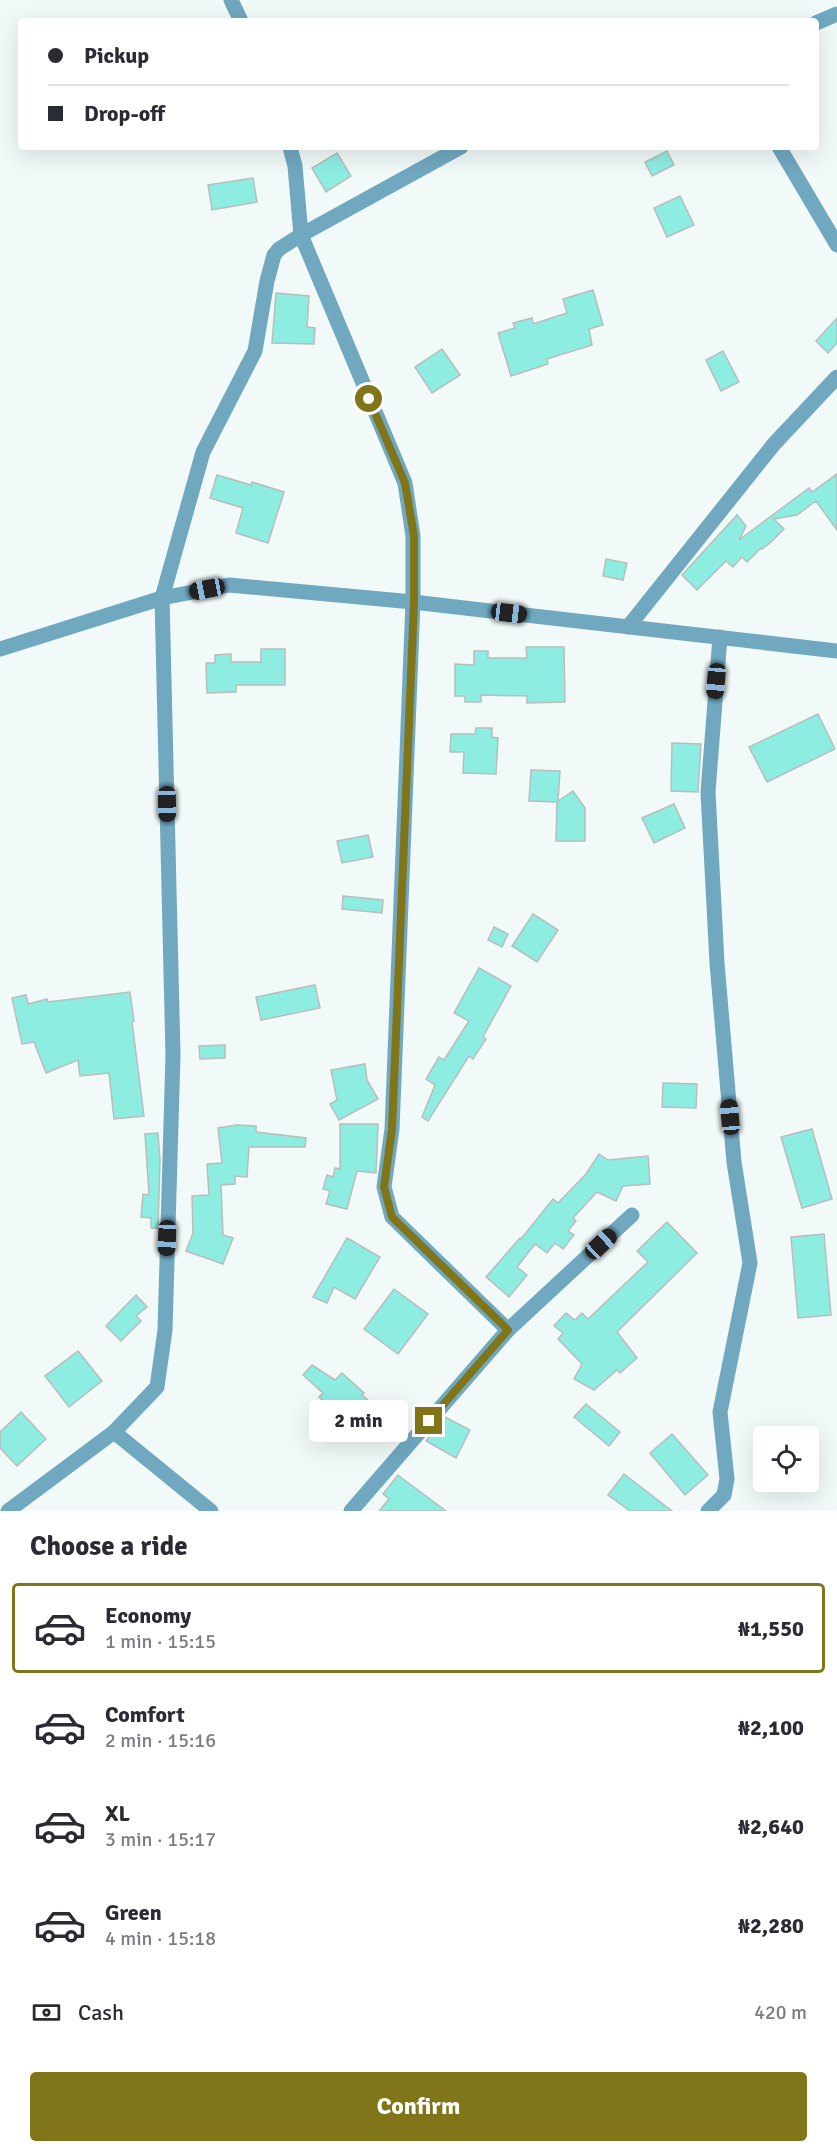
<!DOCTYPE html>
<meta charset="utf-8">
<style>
:root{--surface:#fff;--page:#f2f2f3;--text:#2b2b33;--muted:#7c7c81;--line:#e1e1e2;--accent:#807519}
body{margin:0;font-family:Signika,sans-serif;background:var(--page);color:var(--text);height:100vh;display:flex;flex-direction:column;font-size:22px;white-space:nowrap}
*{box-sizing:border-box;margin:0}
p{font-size:20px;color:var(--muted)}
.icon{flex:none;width:33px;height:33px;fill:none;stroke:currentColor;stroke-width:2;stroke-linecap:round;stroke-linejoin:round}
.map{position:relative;height:1511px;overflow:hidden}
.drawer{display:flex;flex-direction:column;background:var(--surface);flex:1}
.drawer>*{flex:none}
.top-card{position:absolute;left:18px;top:18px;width:801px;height:132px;border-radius:6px;box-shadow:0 6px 24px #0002;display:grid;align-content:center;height:132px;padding:0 30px;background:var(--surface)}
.fabs{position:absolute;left:753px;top:1426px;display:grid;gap:12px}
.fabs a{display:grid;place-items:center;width:66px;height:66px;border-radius:6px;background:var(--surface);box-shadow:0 6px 24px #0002;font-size:30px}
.end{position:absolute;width:27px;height:27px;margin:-14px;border:8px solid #807519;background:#fff;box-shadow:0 0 0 3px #fff}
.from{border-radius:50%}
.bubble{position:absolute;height:42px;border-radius:6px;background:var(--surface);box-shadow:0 6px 24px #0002;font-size:20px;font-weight:800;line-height:42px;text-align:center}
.car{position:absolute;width:18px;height:36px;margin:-18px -9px;border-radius:8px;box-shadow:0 0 4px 2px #0007;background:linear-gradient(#222 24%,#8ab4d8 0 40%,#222 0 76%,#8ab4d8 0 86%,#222 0)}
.top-card b{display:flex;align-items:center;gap:21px;height:57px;font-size:22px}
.top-card b+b{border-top:2px solid var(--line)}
.top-card i{width:15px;height:15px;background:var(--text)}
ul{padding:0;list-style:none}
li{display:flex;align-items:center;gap:18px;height:90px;margin:0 12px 9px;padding:0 18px;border:3px solid transparent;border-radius:6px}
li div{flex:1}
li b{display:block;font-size:22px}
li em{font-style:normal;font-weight:800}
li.on{border-color:var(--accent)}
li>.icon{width:54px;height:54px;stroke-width:1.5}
h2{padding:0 30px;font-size:27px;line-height:72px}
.pay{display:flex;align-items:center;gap:15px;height:66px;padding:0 30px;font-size:22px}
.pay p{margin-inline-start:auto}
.action{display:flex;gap:12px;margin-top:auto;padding:12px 30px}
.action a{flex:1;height:69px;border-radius:6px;background:var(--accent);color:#fff;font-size:24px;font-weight:800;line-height:69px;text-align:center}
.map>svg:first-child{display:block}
.building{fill:#8eede1;stroke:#b7bebd;stroke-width:1.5}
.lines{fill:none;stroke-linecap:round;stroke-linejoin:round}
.street{stroke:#70a8c0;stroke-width:15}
.route{stroke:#807519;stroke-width:8}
</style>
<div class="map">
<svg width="837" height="1511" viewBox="0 0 837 1511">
<rect width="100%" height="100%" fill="#f1f9f9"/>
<g class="building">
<path d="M 667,151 L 674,165 L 652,176 L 645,162 Z"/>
<path d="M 337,153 L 351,176 L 326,192 L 312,168 Z"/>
<path d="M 253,178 L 257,202 L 212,210 L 208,185 Z"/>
<path d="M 680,196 L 694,225 L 667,237 L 654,208 Z"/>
<path d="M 593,290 L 603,325 L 589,329 L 592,345 L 547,359 L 548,364 L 511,376 L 498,333 L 515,328 L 513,323 L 532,318 L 533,323 L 536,323 L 567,313 L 563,299 Z"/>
<path d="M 276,293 L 309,296 L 307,327 L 315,328 L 314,344 L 272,343 Z"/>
<path d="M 837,318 L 837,343 L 828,353 L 816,341 Z"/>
<path d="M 442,349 L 460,375 L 432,393 L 415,367 Z"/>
<path d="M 723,351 L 739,382 L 721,391 L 706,360 Z"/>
<path d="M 837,474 L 837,530 L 816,501 L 797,515 L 774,519 L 784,529 L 771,542 L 762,549 L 761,548 L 747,562 L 742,557 L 733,567 L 726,561 L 697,590 L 682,575 L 737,515 L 746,526 L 739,540 L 809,488 L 812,492 Z"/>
<path d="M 217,475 L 251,485 L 252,482 L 284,492 L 268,543 L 236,533 L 243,508 L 210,498 Z"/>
<path d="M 606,559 L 627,563 L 623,580 L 603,576 Z"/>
<path d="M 526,647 L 564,647 L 565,702 L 527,703 L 527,696 L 481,695 L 481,702 L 465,702 L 465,696 L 455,696 L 455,664 L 474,665 L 474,651 L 488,651 L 488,658 L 527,658 Z"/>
<path d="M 261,649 L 285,649 L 285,685 L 236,685 L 236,692 L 207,693 L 206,663 L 215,663 L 215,655 L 231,654 L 231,662 L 261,662 Z"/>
<path d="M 818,714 L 835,749 L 767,782 L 749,747 Z"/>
<path d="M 476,728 L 492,728 L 492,737 L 498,738 L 496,774 L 463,773 L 464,752 L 450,752 L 451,734 L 475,734 Z"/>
<path d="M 672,743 L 701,744 L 698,792 L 671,791 Z"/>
<path d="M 531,770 L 560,771 L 558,801 L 573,791 L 585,808 L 585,841 L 556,841 L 557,802 L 529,801 Z"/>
<path d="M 674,804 L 685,828 L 654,843 L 642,818 Z"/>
<path d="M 368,835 L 373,857 L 342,863 L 337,841 Z"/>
<path d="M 343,896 L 383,900 L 382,913 L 342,909 Z"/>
<path d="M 533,914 L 558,930 L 537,962 L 512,946 Z"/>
<path d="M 494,927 L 508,934 L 502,947 L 488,940 Z"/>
<path d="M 479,968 L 511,986 L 483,1037 L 486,1039 L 473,1059 L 469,1056 L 428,1121 L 422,1117 L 435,1085 L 426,1079 L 439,1057 L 444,1060 L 469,1021 L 454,1013 Z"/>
<path d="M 315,985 L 320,1008 L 261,1020 L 256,997 Z"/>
<path d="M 130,992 L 134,1021 L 132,1022 L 144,1116 L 114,1119 L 109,1073 L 80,1076 L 78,1060 L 46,1073 L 34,1042 L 22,1044 L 12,998 L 26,995 L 28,1004 L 47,999 L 48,1002 Z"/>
<path d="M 225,1045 L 225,1058 L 200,1059 L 199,1046 Z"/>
<path d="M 365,1064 L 367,1080 L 378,1099 L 339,1120 L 330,1104 L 337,1100 L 331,1070 Z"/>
<path d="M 663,1083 L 697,1084 L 696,1108 L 662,1107 Z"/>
<path d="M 340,1124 L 378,1124 L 376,1173 L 357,1171 L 347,1209 L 326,1204 L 330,1191 L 323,1189 L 327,1175 L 333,1177 L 335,1168 L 340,1169 Z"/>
<path d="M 237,1125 L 256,1126 L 256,1132 L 306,1138 L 305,1147 L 249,1147 L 247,1177 L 235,1176 L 235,1184 L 221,1185 L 223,1235 L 233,1238 L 223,1264 L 186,1251 L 193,1233 L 192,1196 L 209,1195 L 207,1164 L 222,1163 L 218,1128 Z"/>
<path d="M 812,1129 L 832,1199 L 802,1208 L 781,1137 Z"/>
<path d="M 158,1133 L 160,1160 L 158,1228 L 151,1228 L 151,1218 L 141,1217 L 143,1194 L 149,1195 L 145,1134 Z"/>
<path d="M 599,1154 L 608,1160 L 648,1156 L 650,1184 L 623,1186 L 616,1201 L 597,1192 L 573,1218 L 576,1221 L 568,1231 L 574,1235 L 563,1249 L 555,1243 L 547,1253 L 535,1244 L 517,1267 L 527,1275 L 509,1297 L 486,1277 L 520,1238 L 521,1239 L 553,1199 L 558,1203 L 586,1174 Z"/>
<path d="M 667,1222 L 697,1253 L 617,1332 L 637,1358 L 620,1373 L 617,1370 L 594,1390 L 574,1379 L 582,1364 L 558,1339 L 563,1333 L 554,1326 L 566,1313 L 575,1320 L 582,1313 L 588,1319 L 648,1262 L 637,1251 Z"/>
<path d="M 824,1234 L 831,1315 L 798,1318 L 791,1237 Z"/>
<path d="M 347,1238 L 380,1257 L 355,1299 L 334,1287 L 327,1303 L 313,1297 Z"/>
<path d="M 394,1289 L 428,1314 L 398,1354 L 364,1329 Z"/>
<path d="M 136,1295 L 147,1307 L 136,1316 L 141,1321 L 121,1341 L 106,1326 Z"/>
<path d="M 78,1351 L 102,1381 L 69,1407 L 45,1376 Z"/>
<path d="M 312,1365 L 335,1380 L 342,1373 L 364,1393 L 362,1395 L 369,1401 L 360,1410 L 363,1413 L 351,1426 L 319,1397 L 323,1393 L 303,1375 Z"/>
<path d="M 586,1404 L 620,1432 L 609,1446 L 574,1417 Z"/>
<path d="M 21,1412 L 46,1439 L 17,1466 L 0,1448 L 0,1432 Z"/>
<path d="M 445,1417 L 470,1430 L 456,1458 L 426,1441 Z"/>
<path d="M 672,1434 L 708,1475 L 685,1495 L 650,1453 Z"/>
<path d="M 624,1474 L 672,1511 L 630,1511 L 608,1495 Z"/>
<path d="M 398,1475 L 403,1479 L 446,1511 L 379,1511 L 389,1499 L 383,1494 Z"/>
</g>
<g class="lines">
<g class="street">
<path d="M 231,0 L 241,21"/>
<path d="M 816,23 L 837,14"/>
<path d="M 290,147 L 295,166 L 301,235 L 405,483 L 413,536 L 413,602 L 392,1129 L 384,1187 L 392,1217 L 508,1330"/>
<path d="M 779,147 L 837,245"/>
<path d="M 628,627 L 774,444 L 837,377"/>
<path d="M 0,649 L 162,598 L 229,585 L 413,602 L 837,651"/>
<path d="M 114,1432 L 211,1511"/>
<path d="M 8,1511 L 114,1432 L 157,1387 L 165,1330 L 173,1055 L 162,598 L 203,452 L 255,351 L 267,281 L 274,255 L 279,249 L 301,235 L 461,147"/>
<path d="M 351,1511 L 508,1330 L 632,1215"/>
<path d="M 708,1511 L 724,1495 L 727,1479 L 720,1412 L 750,1263 L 734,1162 L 717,963 L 708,792 L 720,637"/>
</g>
</g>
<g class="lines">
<path class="route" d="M 369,399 L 405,483 L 414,536 L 414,602 L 392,1129 L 384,1187 L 392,1217 L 508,1330 L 429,1421"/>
</g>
</svg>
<div class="fabs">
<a><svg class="icon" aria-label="locate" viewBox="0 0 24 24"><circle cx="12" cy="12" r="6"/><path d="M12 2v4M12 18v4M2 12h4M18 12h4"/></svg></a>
</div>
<i class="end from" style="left:369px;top:399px"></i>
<i class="end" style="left:429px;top:1421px"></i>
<div class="bubble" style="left:309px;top:1400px;width:99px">2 min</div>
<i class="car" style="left:207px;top:589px;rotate:259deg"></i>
<i class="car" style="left:509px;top:613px;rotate:97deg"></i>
<i class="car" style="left:716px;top:681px;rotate:185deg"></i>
<i class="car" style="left:167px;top:804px;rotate:179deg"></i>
<i class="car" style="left:730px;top:1117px;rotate:355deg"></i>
<i class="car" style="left:167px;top:1238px;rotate:182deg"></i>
<i class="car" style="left:601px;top:1244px;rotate:47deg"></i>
<div class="top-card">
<b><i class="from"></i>Pickup</b>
<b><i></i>Drop-off</b>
</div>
</div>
<section class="drawer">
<h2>Choose a ride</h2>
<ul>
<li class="on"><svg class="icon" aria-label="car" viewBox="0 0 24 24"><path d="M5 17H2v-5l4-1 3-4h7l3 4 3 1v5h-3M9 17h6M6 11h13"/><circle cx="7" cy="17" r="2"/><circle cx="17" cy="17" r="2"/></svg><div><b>Economy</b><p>1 min · 15:15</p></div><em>₦1,550</em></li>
<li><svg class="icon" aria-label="car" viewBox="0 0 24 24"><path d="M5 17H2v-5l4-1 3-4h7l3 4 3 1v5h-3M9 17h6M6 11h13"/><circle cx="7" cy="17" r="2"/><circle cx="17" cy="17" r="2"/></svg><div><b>Comfort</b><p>2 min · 15:16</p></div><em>₦2,100</em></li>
<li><svg class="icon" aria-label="car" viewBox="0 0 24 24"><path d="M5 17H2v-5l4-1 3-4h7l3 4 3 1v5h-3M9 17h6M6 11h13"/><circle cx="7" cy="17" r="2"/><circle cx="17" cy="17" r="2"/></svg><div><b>XL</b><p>3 min · 15:17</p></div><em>₦2,640</em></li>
<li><svg class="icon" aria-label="car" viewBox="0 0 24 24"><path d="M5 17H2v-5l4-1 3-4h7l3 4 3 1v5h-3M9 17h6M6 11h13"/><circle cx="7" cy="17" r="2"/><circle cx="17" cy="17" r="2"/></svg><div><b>Green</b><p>4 min · 15:18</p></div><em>₦2,280</em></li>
</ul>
<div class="pay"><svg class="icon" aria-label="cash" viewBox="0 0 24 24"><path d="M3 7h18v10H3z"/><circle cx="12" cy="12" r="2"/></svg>Cash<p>420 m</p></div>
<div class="action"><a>Confirm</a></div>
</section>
